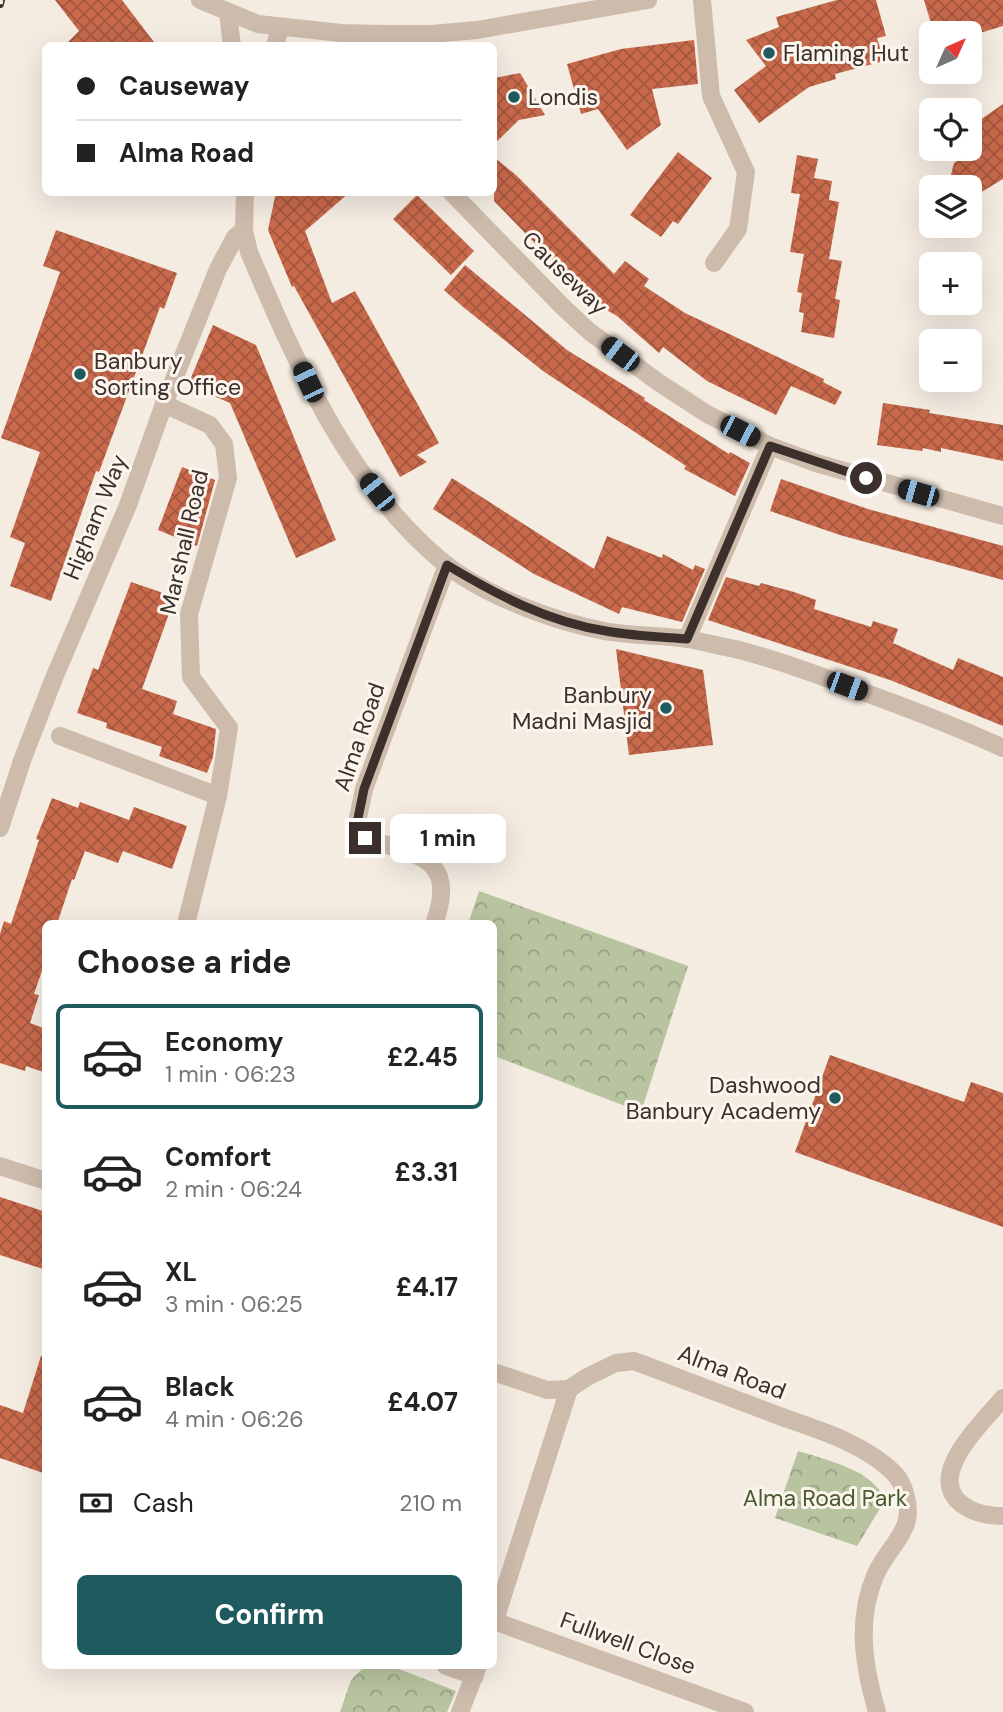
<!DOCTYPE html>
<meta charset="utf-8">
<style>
:root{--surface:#fff;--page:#f6f6f6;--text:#222;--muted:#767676;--line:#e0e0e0;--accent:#1f5a5e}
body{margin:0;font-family:"DM Sans",sans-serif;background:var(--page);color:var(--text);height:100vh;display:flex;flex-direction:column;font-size:26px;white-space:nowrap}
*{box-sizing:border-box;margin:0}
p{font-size:23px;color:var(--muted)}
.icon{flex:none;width:38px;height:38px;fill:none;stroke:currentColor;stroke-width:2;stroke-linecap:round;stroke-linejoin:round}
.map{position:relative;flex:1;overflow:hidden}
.drawer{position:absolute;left:42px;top:920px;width:455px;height:749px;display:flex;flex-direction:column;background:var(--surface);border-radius:10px;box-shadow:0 7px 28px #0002}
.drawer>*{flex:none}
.hud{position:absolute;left:42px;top:42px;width:455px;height:154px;border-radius:10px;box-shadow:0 7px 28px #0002;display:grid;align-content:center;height:154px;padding:0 35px;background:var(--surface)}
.needle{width:46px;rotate:45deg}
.fabs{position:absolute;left:919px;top:21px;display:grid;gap:14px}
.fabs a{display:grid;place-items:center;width:63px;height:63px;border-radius:10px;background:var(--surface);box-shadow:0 7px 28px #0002;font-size:35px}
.end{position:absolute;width:32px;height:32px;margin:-16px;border:9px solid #3b302b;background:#fff;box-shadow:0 0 0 4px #fff}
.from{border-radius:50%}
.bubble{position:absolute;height:49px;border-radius:10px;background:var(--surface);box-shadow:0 7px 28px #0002;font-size:23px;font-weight:700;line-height:49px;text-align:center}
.car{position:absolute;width:21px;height:42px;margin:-21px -10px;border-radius:9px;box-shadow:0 0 5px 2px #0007;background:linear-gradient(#222 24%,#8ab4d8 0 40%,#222 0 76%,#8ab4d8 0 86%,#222 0)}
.hud b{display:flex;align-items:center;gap:24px;height:66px;font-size:26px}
.hud b+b{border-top:2px solid var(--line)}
.hud i{width:18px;height:18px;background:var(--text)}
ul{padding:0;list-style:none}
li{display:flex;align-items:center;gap:21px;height:105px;margin:0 14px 10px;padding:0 21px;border:4px solid transparent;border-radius:10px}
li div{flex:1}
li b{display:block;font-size:26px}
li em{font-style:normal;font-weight:700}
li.active{border-color:var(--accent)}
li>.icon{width:63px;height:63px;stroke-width:1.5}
h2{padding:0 35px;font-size:32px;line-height:84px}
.pay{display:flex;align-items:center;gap:18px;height:77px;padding:0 35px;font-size:26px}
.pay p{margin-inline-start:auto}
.button{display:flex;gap:14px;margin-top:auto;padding:14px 35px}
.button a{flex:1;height:80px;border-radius:10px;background:var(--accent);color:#fff;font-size:28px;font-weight:700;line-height:80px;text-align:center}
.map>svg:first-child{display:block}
.park{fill:url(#park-crowns)}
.building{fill:url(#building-cross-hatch)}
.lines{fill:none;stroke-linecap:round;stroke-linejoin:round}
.minor{stroke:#cdbbac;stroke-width:18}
.tertiary{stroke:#cdbbac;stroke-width:18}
.rail-casing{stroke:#3b302b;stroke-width:8}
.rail{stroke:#fbf5ee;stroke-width:5;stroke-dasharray:16;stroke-linecap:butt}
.route{stroke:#3b302b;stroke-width:9}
.poi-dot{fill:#1f5a5e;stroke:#fbf5ee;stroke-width:2.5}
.labels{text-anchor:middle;stroke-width:6;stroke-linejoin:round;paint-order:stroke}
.poi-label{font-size:23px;fill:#3b302b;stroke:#fbf5ee;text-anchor:start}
.street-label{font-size:23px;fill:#3b302b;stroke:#fbf5ee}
.park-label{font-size:23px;fill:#4a5a2e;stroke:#fbf5ee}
</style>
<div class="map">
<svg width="1003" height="1712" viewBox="0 0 1003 1712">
<defs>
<pattern id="park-crowns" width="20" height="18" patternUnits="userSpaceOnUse" patternTransform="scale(1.75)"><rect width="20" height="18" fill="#b8c4a0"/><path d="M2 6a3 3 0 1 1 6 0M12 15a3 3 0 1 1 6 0" fill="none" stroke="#97a083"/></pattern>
<pattern id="building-cross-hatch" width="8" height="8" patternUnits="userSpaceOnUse" patternTransform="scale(1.75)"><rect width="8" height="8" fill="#c8694b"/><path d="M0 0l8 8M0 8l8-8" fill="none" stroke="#a4573f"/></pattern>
</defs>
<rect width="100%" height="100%" fill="#f4ebe1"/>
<g class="park">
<path d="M 479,891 L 688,966 L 641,1112 L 494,1056 L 494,924 L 468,924 Z"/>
<path d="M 798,1451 C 823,1459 879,1471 884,1502 L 857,1546 L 775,1518 Z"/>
<path d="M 365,1666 L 391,1666 L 456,1691 L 447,1712 L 340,1712 L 351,1680 Z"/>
</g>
<g class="building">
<path d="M 55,0 L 122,0 L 157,46 L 64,46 L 79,31 Z"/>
<path d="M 837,0 L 876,0 L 886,36 L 877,38 L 884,61 L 835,74 L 836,79 L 809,87 L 759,123 L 734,90 L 766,66 L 746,40 L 779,27 L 776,17 Z"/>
<path d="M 924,0 L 1003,0 L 1003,26 L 980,33 L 934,33 Z"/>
<path d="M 694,40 L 698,84 L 652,89 L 661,125 L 627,150 L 598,109 L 581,114 L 567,64 L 621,49 Z"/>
<path d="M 520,73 L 545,115 L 519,120 L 494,144 L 494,78 Z"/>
<path d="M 1003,104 L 1003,179 L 975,196 L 970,193 L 970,187 L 958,187 L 949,183 L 954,163 L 970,153 L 970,127 Z"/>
<path d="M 678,152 L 712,178 L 678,224 L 673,221 L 661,237 L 630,215 Z"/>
<path d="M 797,155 L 818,159 L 814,178 L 832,181 L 829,200 L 839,202 L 829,259 L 842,261 L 835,299 L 840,300 L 834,338 L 801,332 L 804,313 L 799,312 L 802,293 L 797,292 L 804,254 L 790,252 L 800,194 L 791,193 Z"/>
<path d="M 494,157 L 517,176 L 614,274 L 625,261 L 649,279 L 644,286 L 685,313 L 824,379 L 823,382 L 842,392 L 835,405 L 791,386 L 776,415 L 707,381 L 663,347 L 659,353 L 617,316 L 591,301 L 494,201 Z"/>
<path d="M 276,192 L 350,192 L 305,231 L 332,303 L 355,291 L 439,443 L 417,455 L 427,462 L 400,477 L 294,286 L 292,287 L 268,230 Z"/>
<path d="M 417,195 L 474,251 L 451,275 L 393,219 Z"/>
<path d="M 56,230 L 177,273 L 164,309 L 160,307 L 99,472 L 96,471 L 51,601 L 10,586 L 25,543 L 10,537 L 40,452 L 1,438 L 60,272 L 43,266 Z"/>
<path d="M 465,265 L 567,350 L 645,398 L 644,400 L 677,421 L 729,454 L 730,452 L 750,463 L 735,496 L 684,469 L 686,466 L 543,371 L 462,306 L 444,290 Z"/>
<path d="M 213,325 L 256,345 L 336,540 L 296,558 L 230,403 L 188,385 Z"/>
<path d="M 883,403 L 930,410 L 929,413 L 1003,425 L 1003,461 L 941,448 L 941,452 L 923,448 L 922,451 L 877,445 Z"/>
<path d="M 182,467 L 215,480 L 197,546 L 158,530 Z"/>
<path d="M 452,478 L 594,569 L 607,536 L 662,558 L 663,554 L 693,570 L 695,565 L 705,569 L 682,622 L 622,607 L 619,614 L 534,574 L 433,509 Z"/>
<path d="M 781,479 L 868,509 L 1003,546 L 1003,580 L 840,535 L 770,511 Z"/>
<path d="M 726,577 L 759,586 L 761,583 L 794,592 L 816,600 L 814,609 L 871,627 L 873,621 L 898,629 L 893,643 L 953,670 L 958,658 L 1003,677 L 1003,726 L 890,680 L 708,620 Z"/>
<path d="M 131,582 L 175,597 L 142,689 L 177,701 L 173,714 L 216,729 L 213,757 L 207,773 L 159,756 L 162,747 L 106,728 L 107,723 L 77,713 L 93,668 L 98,670 Z"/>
<path d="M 616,649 L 703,670 L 713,745 L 629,755 Z"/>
<path d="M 52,798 L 78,808 L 80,802 L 129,820 L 134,807 L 187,826 L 172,869 L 123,851 L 118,863 L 85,851 L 74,880 L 72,879 L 57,924 L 46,924 L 46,959 L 34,994 L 39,995 L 30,1023 L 46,1029 L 46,1073 L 26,1066 L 25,1071 L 0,1063 L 0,934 L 4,921 L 11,924 L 39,840 L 36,839 Z"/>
<path d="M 830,1055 L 964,1102 L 971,1082 L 1003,1093 L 1003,1227 L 795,1152 Z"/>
<path d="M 0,1197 L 46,1212 L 46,1270 L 0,1255 Z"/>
<path d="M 41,1356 L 46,1357 L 46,1474 L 0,1458 L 0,1405 L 23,1413 Z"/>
</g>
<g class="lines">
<g class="minor">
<path d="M 702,0 L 711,96 L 746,172 L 738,229 L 714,263"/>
<path d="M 228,13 L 232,46"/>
<path d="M 275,46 L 280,27"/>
<path d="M 245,192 L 244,230 L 249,252 C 296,363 348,484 444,563 C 485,596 553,621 604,631 C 631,636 660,635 688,639 C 704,642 719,646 735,649 C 776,659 816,674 855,689 C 905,707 955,726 1003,748"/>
<path d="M 451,192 L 563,307 L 590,332 L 658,382 L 707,414 L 770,446 L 816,463 L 1003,516"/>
<path d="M 164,404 L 210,425 L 224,444 L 228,478 L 189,614 L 191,677 L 229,728 L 218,796 L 186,924"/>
<path d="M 687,639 L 770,446"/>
<path d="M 60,736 L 218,796"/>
<path d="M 0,828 L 23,758 L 54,678 L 128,505 L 164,404 L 218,269 L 235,237 L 244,230"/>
<path d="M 434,924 C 459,857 417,855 365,838 L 358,818 L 364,789 L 447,565"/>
<path d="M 0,1166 L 46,1181"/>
<path d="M 494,1372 L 547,1390 L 569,1389 L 587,1377 L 616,1363 L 634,1361 C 681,1379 727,1396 774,1414 C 814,1429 861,1441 893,1472 C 905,1483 912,1511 905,1526 C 899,1542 882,1558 875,1576 C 856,1621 864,1667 877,1712"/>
<path d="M 1003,1398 C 984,1421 930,1470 957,1500 C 970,1513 986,1516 1003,1516"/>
<path d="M 494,1621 L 745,1712"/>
<path d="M 494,1623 L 569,1389"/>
<path d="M 446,1666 L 475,1676"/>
<path d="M 460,1712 L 478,1666"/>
</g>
<path class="tertiary" d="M 200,0 L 258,24 L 341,33 L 384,34 L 431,34 L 477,30 L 648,0"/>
<g class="rail-casing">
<path id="rail" d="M 0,4 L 1,0"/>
</g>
<use href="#rail" class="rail"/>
</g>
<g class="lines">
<path class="route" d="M 365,838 L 358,818 L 364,789 L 447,565 C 497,595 548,622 606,631 C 633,636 661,637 687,639 L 770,446 L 866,478"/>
</g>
<g class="poi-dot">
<circle cx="769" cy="53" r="7"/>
<circle cx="514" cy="97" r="7"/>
<circle cx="80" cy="374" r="7"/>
<circle cx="666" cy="708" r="7"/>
<circle cx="835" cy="1098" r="7"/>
</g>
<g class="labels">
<g class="poi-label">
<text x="783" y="61">Flaming Hut</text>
<text x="528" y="105">Londis</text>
<text x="94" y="369">Banbury<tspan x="94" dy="26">Sorting Office</tspan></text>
<text x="652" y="703" text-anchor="end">Banbury<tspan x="652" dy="26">Madni Masjid</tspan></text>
<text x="821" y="1093" text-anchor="end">Dashwood<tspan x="821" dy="26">Banbury Academy</tspan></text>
</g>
<g class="street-label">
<text transform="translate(565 273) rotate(44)" y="8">Causeway</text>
<text transform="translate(95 517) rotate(-68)" y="8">Higham Way</text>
<text transform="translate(184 542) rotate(-77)" y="8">Marshall Road</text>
<text transform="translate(359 737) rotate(-71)" y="8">Alma Road</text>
<text transform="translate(732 1372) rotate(21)" y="8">Alma Road</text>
<text transform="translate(628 1643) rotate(20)" y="8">Fullwell Close</text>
</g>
<g class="park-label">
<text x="825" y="1506">Alma Road Park</text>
</g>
</g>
</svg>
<div class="fabs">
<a><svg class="needle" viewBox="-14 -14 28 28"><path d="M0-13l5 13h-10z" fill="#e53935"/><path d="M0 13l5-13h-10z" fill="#767676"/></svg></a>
<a><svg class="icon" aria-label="locate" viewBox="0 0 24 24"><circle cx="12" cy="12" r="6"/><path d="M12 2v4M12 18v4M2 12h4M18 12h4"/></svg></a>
<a><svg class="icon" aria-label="layers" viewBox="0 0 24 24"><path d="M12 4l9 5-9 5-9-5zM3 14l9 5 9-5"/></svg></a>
<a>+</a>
<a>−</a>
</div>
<i class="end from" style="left:866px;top:478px"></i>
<i class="end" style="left:365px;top:838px"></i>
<div class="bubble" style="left:390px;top:814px;width:116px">1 min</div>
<i class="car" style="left:620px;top:354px;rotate:307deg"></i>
<i class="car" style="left:308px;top:382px;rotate:335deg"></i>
<i class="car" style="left:740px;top:431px;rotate:117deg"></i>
<i class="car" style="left:377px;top:492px;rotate:321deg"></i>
<i class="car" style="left:918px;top:493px;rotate:286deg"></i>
<i class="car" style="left:847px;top:686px;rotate:110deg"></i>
<div class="hud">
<b><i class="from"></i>Causeway</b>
<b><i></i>Alma Road</b>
</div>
<section class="drawer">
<h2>Choose a ride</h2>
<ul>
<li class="active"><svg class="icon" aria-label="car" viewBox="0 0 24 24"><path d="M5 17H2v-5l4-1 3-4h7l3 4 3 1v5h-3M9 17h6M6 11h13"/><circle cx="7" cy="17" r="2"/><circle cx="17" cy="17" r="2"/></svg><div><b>Economy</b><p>1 min · 06:23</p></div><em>£2.45</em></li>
<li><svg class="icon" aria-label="car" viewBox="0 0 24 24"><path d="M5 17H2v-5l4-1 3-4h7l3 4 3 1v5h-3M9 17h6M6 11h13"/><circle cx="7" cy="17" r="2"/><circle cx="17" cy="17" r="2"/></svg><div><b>Comfort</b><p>2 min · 06:24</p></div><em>£3.31</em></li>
<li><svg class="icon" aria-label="car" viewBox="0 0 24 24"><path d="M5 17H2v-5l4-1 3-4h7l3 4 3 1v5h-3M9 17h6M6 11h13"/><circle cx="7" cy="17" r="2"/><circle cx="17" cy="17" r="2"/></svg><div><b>XL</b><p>3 min · 06:25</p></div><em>£4.17</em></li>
<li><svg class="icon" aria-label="car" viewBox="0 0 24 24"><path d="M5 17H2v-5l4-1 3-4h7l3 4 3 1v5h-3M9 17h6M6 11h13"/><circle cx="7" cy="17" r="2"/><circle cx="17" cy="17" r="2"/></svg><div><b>Black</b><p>4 min · 06:26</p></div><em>£4.07</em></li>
</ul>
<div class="pay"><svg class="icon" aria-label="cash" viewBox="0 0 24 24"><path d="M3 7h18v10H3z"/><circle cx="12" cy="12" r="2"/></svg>Cash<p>210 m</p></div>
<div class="button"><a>Confirm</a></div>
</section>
</div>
